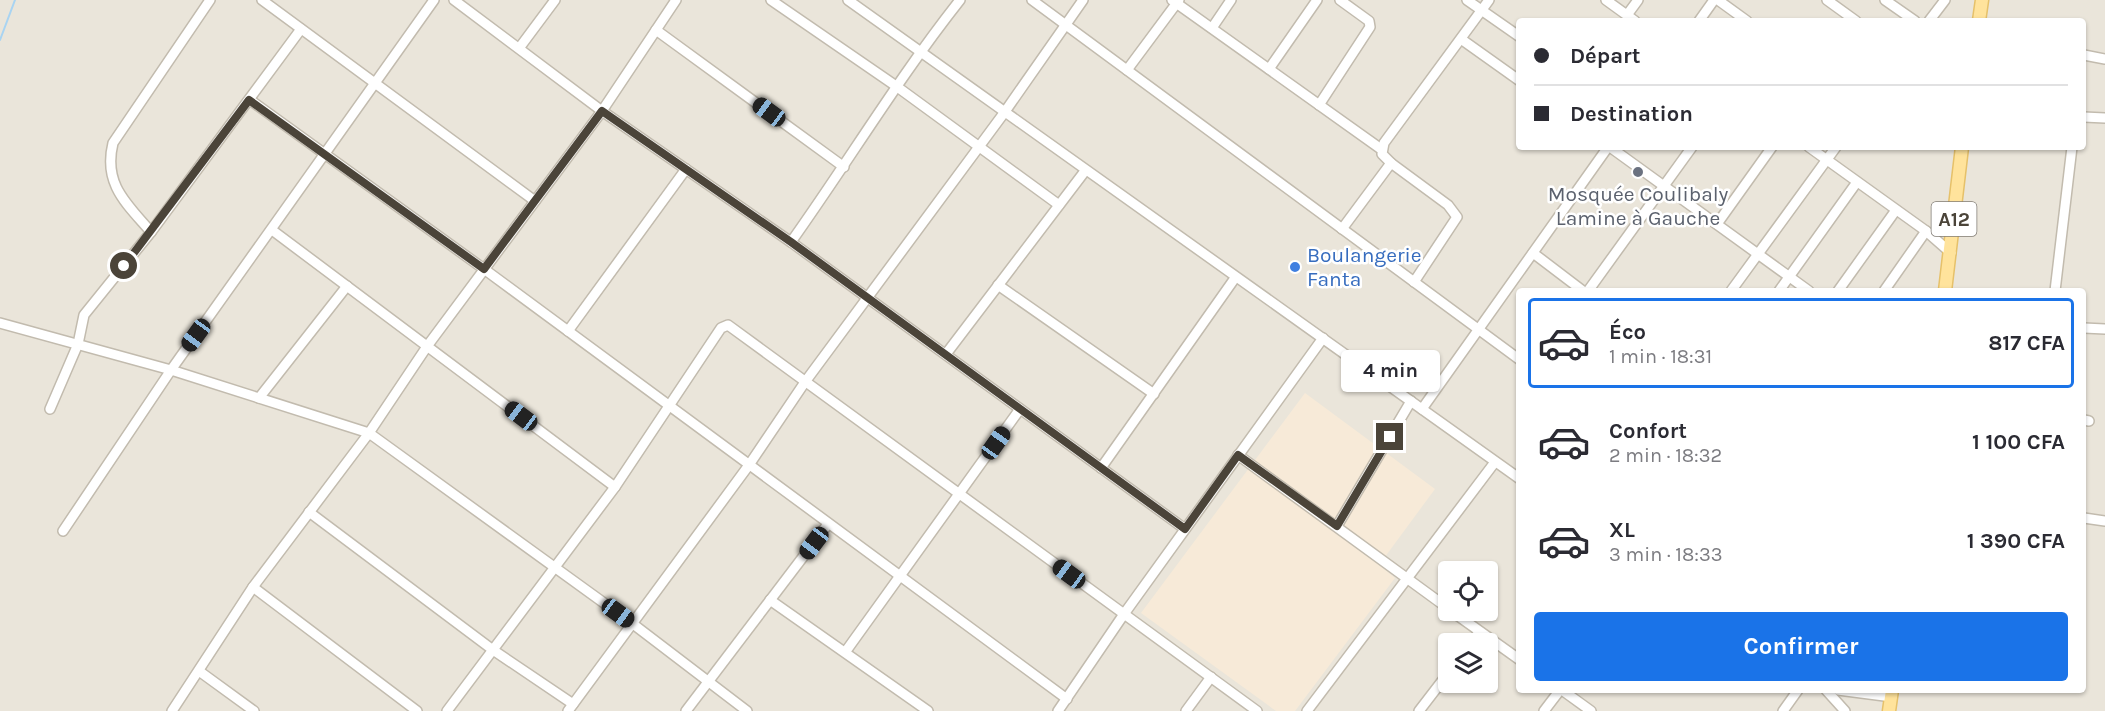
<!DOCTYPE html>
<html lang="fr">
<meta charset="utf-8">
<style>
:root{--surface:#fff;--page:#f2f2f3;--text:#2b2b33;--muted:#7c7c81;--line:#e1e1e2;--accent:#1a73e8}
body{margin:0;font-family:Karla,sans-serif;background:var(--page);color:var(--text);height:100vh;display:flex;flex-direction:column;font-size:22px;white-space:nowrap}
*{box-sizing:border-box;margin:0}
p{font-size:20px;color:var(--muted)}
.icon{flex:none;width:33px;height:33px;fill:none;stroke:currentColor;stroke-width:2;stroke-linecap:round;stroke-linejoin:round}
.map{position:relative;flex:1;overflow:hidden}
.sheet{position:absolute;left:1516px;top:288px;width:570px;height:405px;display:flex;flex-direction:column;background:var(--surface);border-radius:6px;box-shadow:0 2px 4px #0004}
.sheet>*{flex:none}
.top-card{position:absolute;left:1516px;top:18px;width:570px;height:132px;border-radius:6px;box-shadow:0 2px 4px #0004;display:grid;align-content:center;height:132px;padding:0 18px;background:var(--surface)}
.buttons{position:absolute;left:1438px;top:561px;display:grid;gap:12px}
.buttons a{display:grid;place-items:center;width:60px;height:60px;border-radius:6px;background:var(--surface);box-shadow:0 2px 4px #0004;font-size:30px}
.end{position:absolute;width:27px;height:27px;margin:-14px;border:8px solid #4b4439;background:#fff;box-shadow:0 0 0 3px #fff}
.from{border-radius:50%}
.bubble{position:absolute;height:42px;border-radius:6px;background:var(--surface);box-shadow:0 2px 4px #0004;font-size:20px;font-weight:700;line-height:42px;text-align:center}
.car{position:absolute;width:18px;height:36px;margin:-18px -9px;border-radius:8px;box-shadow:0 0 4px 2px #0007;background:linear-gradient(#222 24%,#8ab4d8 0 40%,#222 0 76%,#8ab4d8 0 86%,#222 0)}
.top-card b{display:flex;align-items:center;gap:21px;height:57px;font-size:22px}
.top-card b+b{border-top:2px solid var(--line)}
.top-card i{width:15px;height:15px;background:var(--text)}
ul{padding:10px 0 0;list-style:none}
li{display:flex;align-items:center;gap:18px;height:90px;margin:0 12px 9px;padding:0 6px;border:3px solid transparent;border-radius:6px}
li div{flex:1}
li b{display:block;font-size:22px}
li em{font-style:normal;font-weight:700}
li.selected{border-color:var(--accent)}
li>.icon{width:54px;height:54px;stroke-width:1.5}
.primary-button{display:flex;gap:12px;margin-top:auto;padding:12px 18px}
.primary-button a{flex:1;height:69px;border-radius:6px;background:var(--accent);color:#fff;font-size:24px;font-weight:700;line-height:69px;text-align:center}
.map>svg:first-child{display:block}
.residential{fill:#eae5da;fill-rule:evenodd}
.commercial{fill:#f7ead8}
.lines{fill:none;stroke-linecap:round;stroke-linejoin:round}
.stream{stroke:#a9d4f2;stroke-width:2}
.minor-casing{stroke:#c2bbae;stroke-width:12}
.major-casing{stroke:#e6c16a;stroke-width:15}
.minor{stroke:#fff;stroke-width:9}
.major{stroke:#ffe39c;stroke-width:12}
.route{stroke:#4b4439;stroke-width:8}
.worship-dot{fill:#6b7280;stroke:#fff;stroke-width:2}
.shop-dot{fill:#3f7fe0;stroke:#fff;stroke-width:2}
.labels{text-anchor:middle;stroke-width:5;stroke-linejoin:round;paint-order:stroke}
.shield{fill:#fff;stroke:#817c74;stroke-width:1.5}
.shield-label{font-size:20px;font-weight:bold;fill:#4b4439}
.worship-label{font-size:21px;fill:#5b616d;stroke:#fff}
.shop-label{font-size:21px;fill:#366cbe;stroke:#fff;text-anchor:start}
</style>
<div class="map">
<svg width="2105" height="711" viewBox="0 0 2105 711">
<rect width="100%" height="100%" fill="#f6f3ec"/>
<path class="residential" d="M 0,0 L 2105,0 L 2105,711 L 0,711 ZM 1520,21 L 2084,21 L 2084,147 L 1520,147 ZM 1520,291 L 2084,291 L 2084,690 L 1520,690 ZM 1449,572 L 1488,572 L 1488,610 L 1449,610 ZM 1449,644 L 1488,644 L 1488,682 L 1449,682 Z"/>
<path class="commercial" d="M 1305,393 L 1435,489 L 1379,565 L 1395,578 L 1295,711 L 1276,711 L 1141,613 Z"/>
<g class="lines">
<path class="stream" d="M 0,40 L 15,0"/>
<g class="minor-casing">
<g id="minor">
<path d="M 262,0 L 535,201"/>
<path d="M 454,0 L 602,111 L 791,242 L 1185,529"/>
<path d="M 771,0 L 896,86 L 1059,205"/>
<path d="M 848,0 L 1520,479"/>
<path d="M 1032,0 L 1520,360"/>
<path d="M 1172,0 L 1381,149"/>
<path d="M 1467,0 L 1520,37"/>
<path d="M 1606,0 L 1635,21"/>
<path d="M 1718,0 L 1747,21"/>
<path d="M 1827,0 L 1856,21"/>
<path d="M 1885,0 L 1915,21"/>
<path d="M 1627,15 L 1638,0"/>
<path d="M 1699,21 L 1714,0"/>
<path d="M 1929,21 L 1945,0"/>
<path d="M 1212,28 L 1231,0"/>
<path d="M 656,30 L 844,167"/>
<path d="M 1461,39 L 1520,81"/>
<path d="M 520,47 L 555,0"/>
<path d="M 2084,55 L 2105,59"/>
<path d="M 1269,69 L 1317,0"/>
<path d="M 1127,70 L 1179,0"/>
<path d="M 250,100 L 484,269 L 1067,699"/>
<path d="M 1319,105 L 1370,27 L 1369,21 L 1340,0"/>
<path d="M 2084,117 L 2105,118"/>
<path d="M 1610,147 L 1809,291"/>
<path d="M 1809,147 L 1926,231 L 1951,253"/>
<path d="M 1391,163 L 1448,205 L 1457,217 L 1414,282"/>
<path d="M 1717,224 L 1772,147"/>
<path d="M 1342,229 L 1391,163 L 1382,154 L 1384,143 L 1489,0"/>
<path d="M 272,230 L 615,487"/>
<path d="M 151,232 C 126,203 103,184 113,143 L 210,0"/>
<path d="M 791,242 C 848,162 899,77 960,0"/>
<path d="M 1533,253 L 1583,291"/>
<path d="M 998,285 L 1154,394"/>
<path d="M 1588,291 L 1692,147"/>
<path d="M 1731,291 L 1836,147"/>
<path d="M 1779,291 L 1857,182"/>
<path d="M 1838,291 L 1896,210"/>
<path d="M 1884,291 L 1926,231"/>
<path d="M 2055,291 L 2072,147"/>
<path d="M 0,323 L 171,370 L 369,433 L 633,624 L 747,711"/>
<path d="M 2084,328 L 2105,329"/>
<path d="M 568,331 L 686,169"/>
<path d="M 946,354 L 1085,171"/>
<path d="M 259,398 L 347,286"/>
<path d="M 50,409 L 78,344 L 84,315 L 151,232 L 301,29"/>
<path d="M 1422,409 L 1608,147"/>
<path d="M 2084,420 L 2089,421"/>
<path d="M 1238,455 L 1449,609"/>
<path d="M 1101,468 L 1235,278"/>
<path d="M 309,512 L 493,650 L 573,704"/>
<path d="M 2084,518 L 2105,521"/>
<path d="M 1337,526 L 1411,401"/>
<path d="M 63,531 L 171,370 L 434,0"/>
<path d="M 253,587 L 417,711"/>
<path d="M 770,600 L 928,711"/>
<path d="M 1450,610 L 1520,660"/>
<path d="M 1471,644 L 1479,632"/>
<path d="M 846,651 L 1020,409"/>
<path d="M 199,671 L 254,711"/>
<path d="M 1562,690 L 1591,711"/>
<path d="M 1826,690 L 1845,711"/>
<path d="M 1838,690 L 1892,697"/>
<path d="M 172,711 L 253,587 L 369,433 L 428,345 L 602,111 L 676,0"/>
<path d="M 447,711 L 615,487 L 721,328 L 728,325 L 1257,711"/>
<path d="M 568,711 L 749,465 L 805,382 L 1004,113 L 1083,0"/>
<path d="M 686,711 L 828,524"/>
<path d="M 1058,711 L 1124,614 L 1323,338"/>
<path d="M 1186,711 L 1211,677"/>
<path d="M 1307,711 L 1495,462"/>
<path d="M 1419,711 L 1449,672"/>
<path d="M 1544,711 L 1560,690"/>
<path d="M 1783,711 L 1798,690"/>
</g>
</g>
<g class="major-casing">
<g id="major">
<path d="M 1979,21 L 1982,0"/>
<path d="M 1945,291 L 1962,147"/>
<path d="M 1889,711 L 1892,690"/>
</g>
</g>
<use href="#minor" class="minor"/>
<use href="#major" class="major"/>
</g>
<g class="lines">
<path class="route" d="M 124,266 L 249,100 L 484,269 L 602,111 L 791,242 L 1185,529 L 1238,455 L 1337,526 L 1390,437"/>
</g>
<circle class="worship-dot" cx="1638" cy="172" r="6"/>
<circle class="shop-dot" cx="1295" cy="267" r="6"/>
<g class="labels">
<rect class="shield" x="1931.5" y="202" width="45" height="34" rx="4.5"/>
<g class="shield-label">
<text x="1954" y="226">A12</text>
</g>
<g class="worship-label">
<text x="1638" y="201">Mosquée Coulibaly<tspan x="1638" dy="24">Lamine à Gauche</tspan></text>
</g>
<g class="shop-label">
<text x="1307" y="262">Boulangerie<tspan x="1307" dy="24">Fanta</tspan></text>
</g>
</g>
</svg>
<div class="buttons">
<a><svg class="icon" aria-label="locate" viewBox="0 0 24 24"><circle cx="12" cy="12" r="6"/><path d="M12 2v4M12 18v4M2 12h4M18 12h4"/></svg></a>
<a><svg class="icon" aria-label="layers" viewBox="0 0 24 24"><path d="M12 4l9 5-9 5-9-5zM3 14l9 5 9-5"/></svg></a>
</div>
<i class="end from" style="left:124px;top:266px"></i>
<i class="end" style="left:1390px;top:437px"></i>
<div class="bubble" style="left:1341px;top:350px;width:99px">4 min</div>
<i class="car" style="left:769px;top:112px;rotate:306deg"></i>
<i class="car" style="left:196px;top:335px;rotate:216deg"></i>
<i class="car" style="left:521px;top:416px;rotate:307deg"></i>
<i class="car" style="left:996px;top:443px;rotate:35deg"></i>
<i class="car" style="left:814px;top:543px;rotate:217deg"></i>
<i class="car" style="left:1069px;top:574px;rotate:306deg"></i>
<i class="car" style="left:618px;top:613px;rotate:126deg"></i>
<div class="top-card">
<b><i class="from"></i>Départ</b>
<b><i></i>Destination</b>
</div>
<section class="sheet">
<ul>
<li class="selected"><svg class="icon" aria-label="car" viewBox="0 0 24 24"><path d="M5 17H2v-5l4-1 3-4h7l3 4 3 1v5h-3M9 17h6M6 11h13"/><circle cx="7" cy="17" r="2"/><circle cx="17" cy="17" r="2"/></svg><div><b>Éco</b><p>1 min · 18:31</p></div><em>817 CFA</em></li>
<li><svg class="icon" aria-label="car" viewBox="0 0 24 24"><path d="M5 17H2v-5l4-1 3-4h7l3 4 3 1v5h-3M9 17h6M6 11h13"/><circle cx="7" cy="17" r="2"/><circle cx="17" cy="17" r="2"/></svg><div><b>Confort</b><p>2 min · 18:32</p></div><em>1 100 CFA</em></li>
<li><svg class="icon" aria-label="car" viewBox="0 0 24 24"><path d="M5 17H2v-5l4-1 3-4h7l3 4 3 1v5h-3M9 17h6M6 11h13"/><circle cx="7" cy="17" r="2"/><circle cx="17" cy="17" r="2"/></svg><div><b>XL</b><p>3 min · 18:33</p></div><em>1 390 CFA</em></li>
</ul>
<div class="primary-button"><a>Confirmer</a></div>
</section>
</div>
